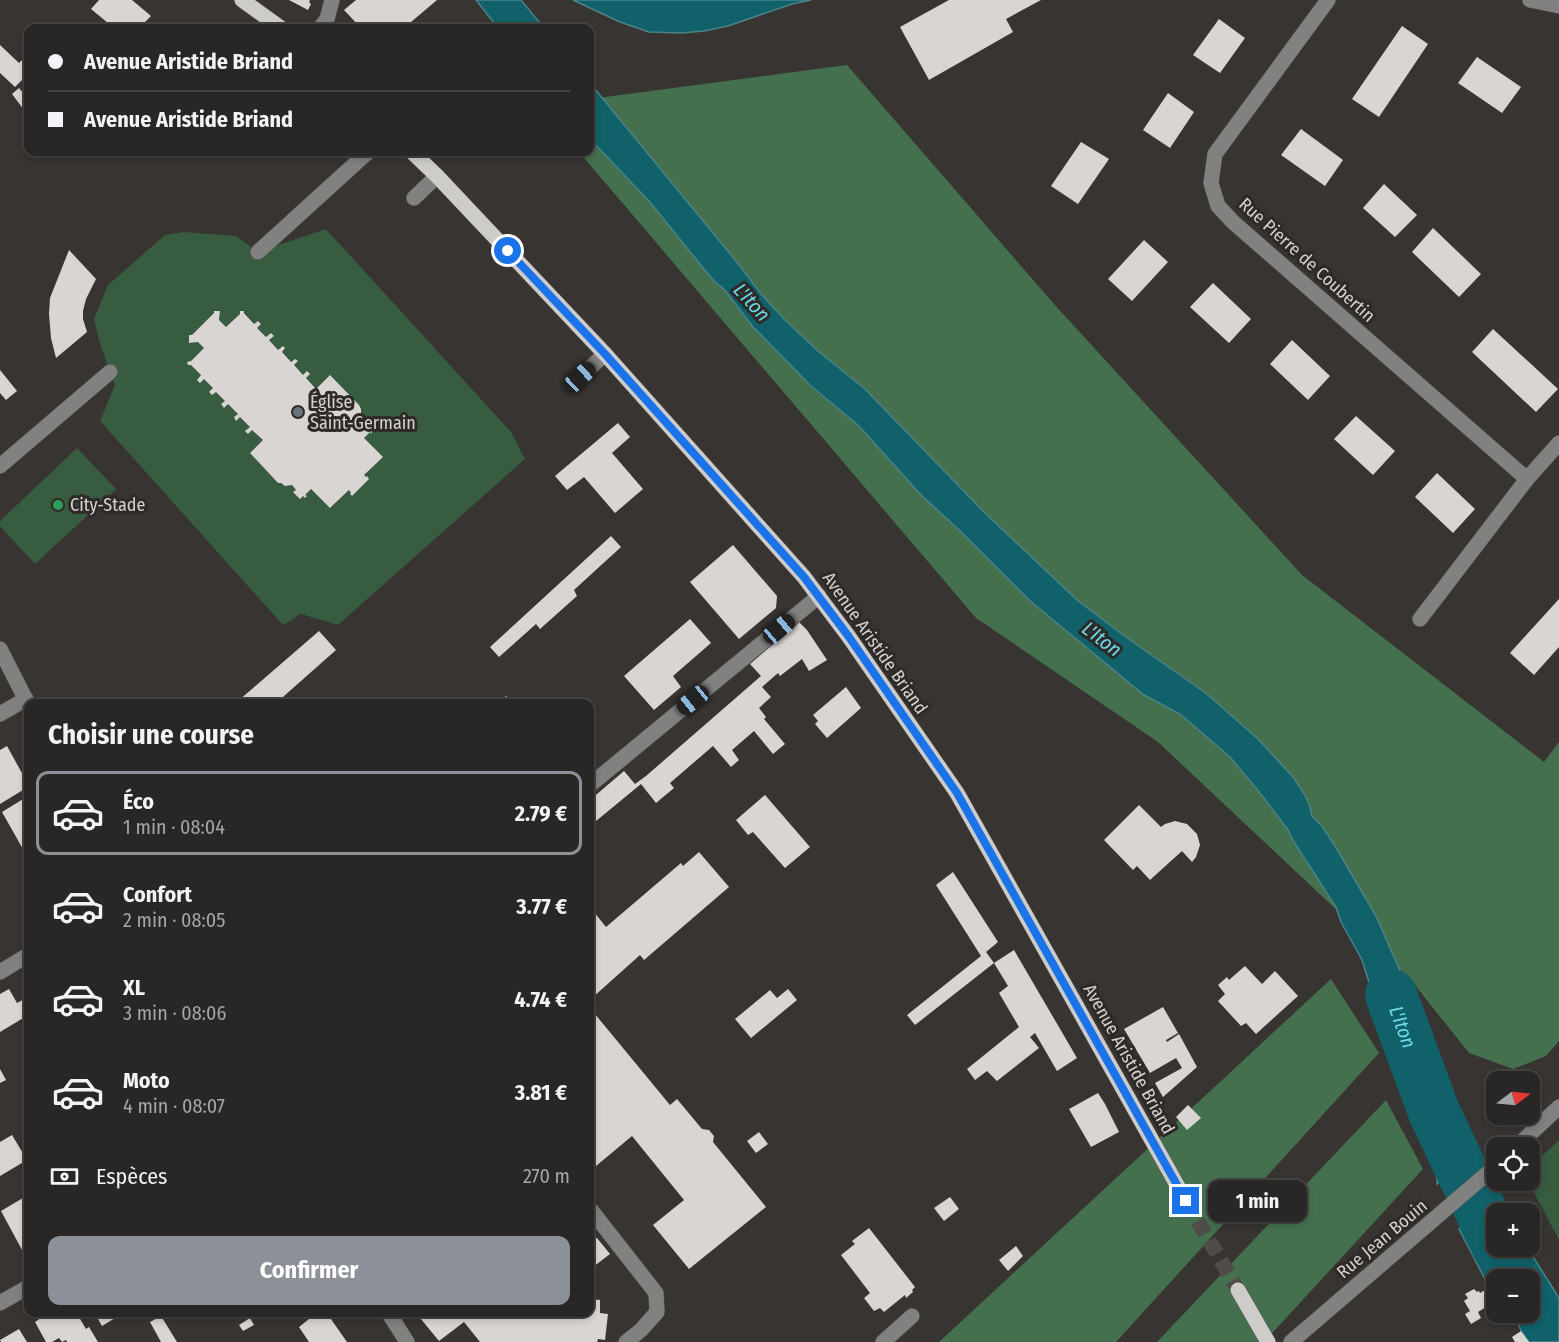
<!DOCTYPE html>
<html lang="fr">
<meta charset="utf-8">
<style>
:root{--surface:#292726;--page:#312f2e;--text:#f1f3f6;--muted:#a5a5a7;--line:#454443;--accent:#8c9099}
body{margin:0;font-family:"Fira Sans Condensed",sans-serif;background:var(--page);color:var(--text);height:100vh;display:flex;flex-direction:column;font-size:22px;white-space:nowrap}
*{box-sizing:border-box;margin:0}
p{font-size:20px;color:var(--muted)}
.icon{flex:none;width:33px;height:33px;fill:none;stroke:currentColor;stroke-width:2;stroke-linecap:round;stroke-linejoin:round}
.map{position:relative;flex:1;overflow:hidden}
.side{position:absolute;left:24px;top:699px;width:570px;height:618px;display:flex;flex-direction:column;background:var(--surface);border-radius:12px;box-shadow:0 3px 9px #0003,0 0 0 2px var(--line)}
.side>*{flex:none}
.banner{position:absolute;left:24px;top:24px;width:570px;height:132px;border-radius:12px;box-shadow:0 3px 9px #0003,0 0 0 2px var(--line);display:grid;align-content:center;height:132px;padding:0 24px;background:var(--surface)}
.needle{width:39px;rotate:74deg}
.tools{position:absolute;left:1486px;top:1071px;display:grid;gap:12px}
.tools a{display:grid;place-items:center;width:54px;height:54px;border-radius:12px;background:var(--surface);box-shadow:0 3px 9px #0003,0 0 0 2px var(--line);font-size:30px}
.end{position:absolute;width:27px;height:27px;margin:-14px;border:8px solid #1a73e8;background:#fff;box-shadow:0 0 0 3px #fff}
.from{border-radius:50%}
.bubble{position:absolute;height:42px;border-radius:12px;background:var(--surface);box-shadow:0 3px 9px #0003,0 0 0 2px var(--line);font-size:20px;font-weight:700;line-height:42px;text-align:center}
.car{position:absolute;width:18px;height:36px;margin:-18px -9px;border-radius:8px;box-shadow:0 0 4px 2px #0007;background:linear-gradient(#222 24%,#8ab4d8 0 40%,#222 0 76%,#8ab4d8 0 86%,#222 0)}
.banner b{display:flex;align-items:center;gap:21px;height:57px;font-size:22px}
.banner b+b{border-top:2px solid var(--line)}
.banner i{width:15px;height:15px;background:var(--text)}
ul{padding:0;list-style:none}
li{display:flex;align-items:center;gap:18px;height:84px;margin:0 12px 9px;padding:0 12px;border:3px solid transparent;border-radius:12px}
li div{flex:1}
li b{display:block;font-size:22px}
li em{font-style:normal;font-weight:700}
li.current{border-color:var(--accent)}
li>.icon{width:54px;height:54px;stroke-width:1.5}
h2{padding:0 24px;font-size:27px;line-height:72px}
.pay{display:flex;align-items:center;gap:15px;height:66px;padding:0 24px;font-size:22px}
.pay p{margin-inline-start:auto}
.button{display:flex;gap:12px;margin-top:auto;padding:12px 24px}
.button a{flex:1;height:69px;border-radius:12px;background:var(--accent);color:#fff;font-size:24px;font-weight:700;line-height:69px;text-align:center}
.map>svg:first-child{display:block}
.green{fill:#385c40;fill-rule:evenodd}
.forest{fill:#44704e}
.water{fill:#10616a;stroke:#4b8389;stroke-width:1.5}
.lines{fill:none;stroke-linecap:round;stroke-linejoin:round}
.river{stroke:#10616a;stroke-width:52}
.building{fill:#d9d5d2}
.major-tunnel{stroke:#4f4c4a;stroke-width:15;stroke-dasharray:15 8;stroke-linecap:butt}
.minor-casing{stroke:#53514f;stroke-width:16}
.major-casing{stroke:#53514f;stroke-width:16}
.minor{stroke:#81817f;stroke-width:15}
.major{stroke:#ceccc9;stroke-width:15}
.route{stroke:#1a73e8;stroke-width:8}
.worship-dot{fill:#6b7280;stroke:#2d2a28;stroke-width:2}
.leisure-dot{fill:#2e9e5b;stroke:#2d2a28;stroke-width:2}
.labels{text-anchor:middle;stroke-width:6;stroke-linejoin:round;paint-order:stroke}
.street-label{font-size:18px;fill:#d5d3d2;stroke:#2d2a28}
.poi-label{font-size:18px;fill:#d5d3d2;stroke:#2d2a28;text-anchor:start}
.water-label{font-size:20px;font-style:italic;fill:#6bd9e8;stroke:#2d2a28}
</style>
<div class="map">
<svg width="1559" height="1342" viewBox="0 0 1559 1342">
<rect width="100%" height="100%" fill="#373432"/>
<g class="green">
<path d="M 326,229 L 511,432 L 525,459 L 338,625 L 301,614 L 283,625 L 100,421 L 115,385 L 100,344 L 94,319 L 108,285 L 165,235 L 184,232 L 236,236 L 258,252 ZM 214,311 L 220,311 L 219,320 L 226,327 L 240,314 L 240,311 L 244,311 L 254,324 L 258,321 L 261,324 L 257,328 L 266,337 L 271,333 L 273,336 L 269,340 L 278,350 L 283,346 L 285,349 L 282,352 L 291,362 L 295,359 L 298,361 L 294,365 L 303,375 L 307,372 L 310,374 L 306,378 L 316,389 L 330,376 L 361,410 L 361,418 L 365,423 L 368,421 L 374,427 L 371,433 L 370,432 L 364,438 L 382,457 L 364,475 L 366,477 L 367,476 L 369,479 L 352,496 L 350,495 L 351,493 L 349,490 L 331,508 L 311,489 L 305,495 L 307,497 L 305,498 L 303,496 L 300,499 L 294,492 L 296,490 L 292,485 L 285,486 L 281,483 L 278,483 L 250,453 L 263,440 L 252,430 L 248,434 L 250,427 L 240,417 L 236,421 L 234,417 L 238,414 L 228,404 L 224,407 L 221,405 L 225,401 L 216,392 L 211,395 L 209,392 L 213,388 L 204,379 L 197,380 L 201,375 L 191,365 L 188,365 L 187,362 L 191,361 L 204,348 L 198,342 L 190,343 L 189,335 L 192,335 L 214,313 Z"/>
<path d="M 77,448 L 116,489 L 35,564 L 0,526 L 0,521 Z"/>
<path d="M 1559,1140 L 1559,1240 L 1528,1181 L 1530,1180 L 1530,1167 Z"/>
</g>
<g class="forest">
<path d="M 847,65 L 1054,304 L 1302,575 L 1544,762 L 1559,742 L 1559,1041 L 1546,1056 L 1513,1069 L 1469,1053 L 1410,979 L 1158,742 L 976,618 L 579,152 L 590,152 L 590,99 Z"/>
<path d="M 1331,979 L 1379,1053 L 1116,1342 L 939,1342 Z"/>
<path d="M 1386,1100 L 1423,1169 L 1264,1342 L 1157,1342 Z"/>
</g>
<g class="water">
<path d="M 476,0 L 521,0 L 544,28 L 498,28 Z"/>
<path d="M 573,0 L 811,0 L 792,4 L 728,26 L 704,31 L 681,33 L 649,32 L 620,22 Z"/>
<path d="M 590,83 L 740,266 L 761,294 L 785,320 L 818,351 L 865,389 L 984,512 L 1077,600 L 1123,635 L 1207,694 L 1258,739 L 1293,777 L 1305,795 L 1310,807 L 1312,816 L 1322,826 L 1335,846 L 1376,916 L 1435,1051 L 1426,1056 L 1399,1078 L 1362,960 L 1341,922 L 1336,907 L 1294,842 L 1288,830 L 1260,793 L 1230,757 L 1180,714 L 1144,695 L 1029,600 L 957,528 L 921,495 L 859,426 L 811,386 L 753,327 L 724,289 L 715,282 L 704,269 L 649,201 L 590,139 Z"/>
<path d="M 1447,1078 L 1473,1153 L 1437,1184 L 1437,1178 L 1410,1105 L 1430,1088 Z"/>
<path d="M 1496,1196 L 1507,1213 L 1497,1214 L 1497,1246 L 1527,1247 L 1559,1298 L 1559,1342 L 1529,1342 L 1521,1331 L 1515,1313 L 1530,1312 L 1530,1280 L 1497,1280 L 1497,1288 L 1494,1284 L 1489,1287 L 1459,1229 Z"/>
</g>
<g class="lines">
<path class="river" id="s1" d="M 1391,995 L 1434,1112 L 1497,1245"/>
</g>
<g class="building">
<path d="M 99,0 L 132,0 L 151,16 L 139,28 L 114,28 L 91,9 Z"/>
<path d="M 289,0 L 310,0 L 309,2 L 311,4 L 308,10 Z"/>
<path d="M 356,0 L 437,0 L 404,28 L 361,28 L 344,10 Z"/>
<path d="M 949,0 L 1041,0 L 1006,19 L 1013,32 L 929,80 L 900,27 Z"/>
<path d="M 1219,19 L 1245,38 L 1220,73 L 1193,55 Z"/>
<path d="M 1402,26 L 1428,44 L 1379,117 L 1352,99 Z"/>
<path d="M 0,45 L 19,63 L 23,59 L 28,64 L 28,74 L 15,87 L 0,73 Z"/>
<path d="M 1477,57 L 1521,87 L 1502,113 L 1458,83 Z"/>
<path d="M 19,88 L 28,99 L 28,107 L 24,110 L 12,94 Z"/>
<path d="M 1168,93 L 1194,112 L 1170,148 L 1143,130 Z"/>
<path d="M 1301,129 L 1343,160 L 1325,186 L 1281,155 Z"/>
<path d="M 1081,142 L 1109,159 L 1078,204 L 1051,186 Z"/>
<path d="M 1384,184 L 1417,215 L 1395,237 L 1363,208 Z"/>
<path d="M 1433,228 L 1481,274 L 1459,297 L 1412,252 Z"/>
<path d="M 1144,240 L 1168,262 L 1132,301 L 1108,279 Z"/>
<path d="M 69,250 L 96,279 L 86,299 L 83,311 L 83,319 L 87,332 L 56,358 L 51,338 L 49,314 L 50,298 Z"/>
<path d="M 1213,283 L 1251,319 L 1229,343 L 1190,307 Z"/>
<path d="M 214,311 L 220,311 L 219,320 L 226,327 L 240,314 L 240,311 L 244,311 L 244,313 L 254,324 L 258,321 L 261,324 L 257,328 L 266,337 L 271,333 L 274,336 L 269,340 L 278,350 L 283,346 L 285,348 L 282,352 L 291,362 L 295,359 L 298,361 L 294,365 L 303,375 L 307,371 L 310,374 L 306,378 L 316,389 L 330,375 L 359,405 L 361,409 L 361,418 L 365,423 L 367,420 L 374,427 L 371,434 L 370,432 L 364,438 L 383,457 L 364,475 L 366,477 L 367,476 L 369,479 L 352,496 L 350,494 L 351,493 L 349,490 L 330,508 L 311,489 L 305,495 L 307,496 L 305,498 L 303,496 L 300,499 L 293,492 L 296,490 L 292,485 L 285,486 L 281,483 L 278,483 L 250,453 L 263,440 L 252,430 L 248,434 L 245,431 L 250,427 L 240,417 L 236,421 L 234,417 L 238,414 L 228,404 L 224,408 L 221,404 L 225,401 L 216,392 L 212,395 L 209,392 L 213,388 L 204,379 L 200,383 L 197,380 L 201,375 L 191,365 L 188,365 L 187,362 L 191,361 L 204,348 L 198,342 L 189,343 L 189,335 L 192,335 L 214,313 Z"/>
<path d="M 1493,329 L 1558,389 L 1536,412 L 1472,352 Z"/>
<path d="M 1292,340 L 1330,376 L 1308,400 L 1270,364 Z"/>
<path d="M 0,370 L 17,391 L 6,400 L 0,393 Z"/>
<path d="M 1356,416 L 1395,451 L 1373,475 L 1334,439 Z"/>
<path d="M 618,423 L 630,437 L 612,453 L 643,489 L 615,513 L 584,477 L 567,490 L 555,476 Z"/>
<path d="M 1437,473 L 1475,509 L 1453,533 L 1415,497 Z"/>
<path d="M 611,536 L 621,547 L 574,590 L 577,596 L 540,629 L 536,624 L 499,657 L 490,647 Z"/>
<path d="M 733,545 L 777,596 L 776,608 L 739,639 L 690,582 Z"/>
<path d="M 1559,599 L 1559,647 L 1534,675 L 1510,653 Z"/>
<path d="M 690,619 L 711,643 L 673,676 L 681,687 L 654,710 L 624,676 Z"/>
<path d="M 799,622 L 807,630 L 827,660 L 809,671 L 802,659 L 780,676 L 778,673 L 762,687 L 771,697 L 759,708 L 766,717 L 764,719 L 785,744 L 773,754 L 754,731 L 732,750 L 739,760 L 731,767 L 713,746 L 670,783 L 674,788 L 656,803 L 641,784 L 590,826 L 590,800 L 624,771 L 635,784 L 646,776 L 761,676 L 750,664 Z"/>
<path d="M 319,631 L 336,650 L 275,704 L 240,704 L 238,701 Z"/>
<path d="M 846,687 L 861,708 L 827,738 L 815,724 L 818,721 L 813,715 Z"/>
<path d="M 506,696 L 513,704 L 497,704 Z"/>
<path d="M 7,746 L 28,784 L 28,787 L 0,804 L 0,750 Z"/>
<path d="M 765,795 L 810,847 L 785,868 L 753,832 L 748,835 L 736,820 Z"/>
<path d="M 28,796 L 28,858 L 2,812 Z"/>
<path d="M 1139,805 L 1161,827 L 1165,824 L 1175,821 L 1187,824 L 1197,834 L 1200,845 L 1196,857 L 1192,862 L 1182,851 L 1150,880 L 1137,866 L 1133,870 L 1104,840 Z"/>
<path d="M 699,852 L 729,887 L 644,960 L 640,955 L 592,998 L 590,994 L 590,954 L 591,953 L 590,952 L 590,907 L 606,927 L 681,863 L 683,866 Z"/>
<path d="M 953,872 L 998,942 L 986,952 L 994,963 L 915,1025 L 907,1015 L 981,956 L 936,885 Z"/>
<path d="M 1014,950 L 1077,1058 L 1057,1071 L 1035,1033 L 1030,1037 L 1039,1048 L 997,1081 L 987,1071 L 975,1080 L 967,1069 L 1019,1027 L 999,993 L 1008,986 L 994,963 Z"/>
<path d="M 1245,966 L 1262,984 L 1275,971 L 1298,996 L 1256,1034 L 1246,1023 L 1241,1026 L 1218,1001 L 1225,994 L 1218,985 L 1227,977 L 1229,980 Z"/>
<path d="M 9,989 L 17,1003 L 28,997 L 28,1022 L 25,1017 L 0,1032 L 0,994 Z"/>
<path d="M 788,989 L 797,1000 L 751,1038 L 735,1019 L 770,990 L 777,998 Z"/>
<path d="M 1163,1007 L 1178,1033 L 1166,1040 L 1167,1042 L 1179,1034 L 1197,1067 L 1163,1097 L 1155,1083 L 1182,1068 L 1176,1058 L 1150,1073 L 1124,1029 Z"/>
<path d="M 590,1008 L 670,1105 L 677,1099 L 702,1129 L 709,1130 L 714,1136 L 713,1142 L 766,1207 L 689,1269 L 653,1225 L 684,1200 L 632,1136 L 590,1171 Z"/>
<path d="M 0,1069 L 6,1080 L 0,1083 Z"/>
<path d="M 1098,1093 L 1105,1104 L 1119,1132 L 1091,1147 L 1069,1109 Z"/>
<path d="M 1188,1105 L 1201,1118 L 1187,1130 L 1176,1117 Z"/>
<path d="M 759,1132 L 768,1144 L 756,1153 L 747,1141 Z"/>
<path d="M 12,1135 L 27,1160 L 0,1176 L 0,1142 Z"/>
<path d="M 28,1195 L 28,1261 L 1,1211 Z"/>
<path d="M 950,1197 L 959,1209 L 944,1221 L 934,1208 Z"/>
<path d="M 869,1228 L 915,1287 L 912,1290 L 913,1292 L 906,1298 L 905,1295 L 884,1312 L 880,1308 L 874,1311 L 864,1298 L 870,1293 L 841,1255 L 855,1244 L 852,1241 Z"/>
<path d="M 590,1237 L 597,1238 L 610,1254 L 593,1267 L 590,1267 Z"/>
<path d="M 1016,1246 L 1023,1256 L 1008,1271 L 999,1260 Z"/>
<path d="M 1495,1284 L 1497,1288 L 1497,1300 L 1478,1312 L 1481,1318 L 1471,1324 L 1465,1314 L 1470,1311 L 1464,1301 L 1468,1298 L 1465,1294 L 1474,1289 L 1477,1292 L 1479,1291 L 1480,1293 Z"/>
<path d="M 590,1299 L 600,1300 L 600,1313 L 608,1314 L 605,1340 L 598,1339 L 597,1342 L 480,1342 L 464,1322 L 439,1341 L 416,1313 L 590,1312 Z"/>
<path d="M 49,1312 L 76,1312 L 86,1329 L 89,1327 L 98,1342 L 67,1342 L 66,1340 L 62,1342 L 59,1338 L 52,1342 L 46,1342 L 35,1322 Z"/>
<path d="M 94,1312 L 125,1312 L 102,1326 Z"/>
<path d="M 318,1312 L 326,1312 L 347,1342 L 309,1342 L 299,1327 Z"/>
<path d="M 161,1316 L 177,1342 L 161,1342 L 150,1322 Z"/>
<path d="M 250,1318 L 254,1325 L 243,1331 L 239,1325 Z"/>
<path d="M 19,1329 L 27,1342 L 1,1342 L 0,1340 Z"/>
<path d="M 1521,1331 L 1529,1342 L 1515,1342 L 1512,1337 Z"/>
</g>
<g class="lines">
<path class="major-tunnel" d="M 1186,1201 L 1238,1290"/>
<g class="minor-casing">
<g id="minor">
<path d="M 1328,0 L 1215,154 L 1211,183 L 1218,206 L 1233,222 L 1527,479 L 1420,619"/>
<path d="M 1530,0 L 1559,6"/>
<path d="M 320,28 L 327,19 L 332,0"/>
<path d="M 414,198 L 437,176"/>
<path d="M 258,252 L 368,152"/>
<path d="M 580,377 L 605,354"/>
<path d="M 0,466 L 110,372"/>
<path d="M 1527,479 L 1559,443"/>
<path d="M 0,649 L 28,704"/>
<path d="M 0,714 L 26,699"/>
<path d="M 590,785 L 819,596"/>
<path d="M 0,972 L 28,955"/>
<path d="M 1515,1148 L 1559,1107"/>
<path d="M 591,1210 L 656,1293 L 657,1312 L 641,1330 L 626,1342"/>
<path d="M 0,1303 L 28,1287"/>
<path d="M 388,1312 L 407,1342"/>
<path d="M 883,1342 L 912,1316"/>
<path d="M 1291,1342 L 1497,1165"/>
</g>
</g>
<g class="major-casing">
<g id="major">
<path d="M 242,0 L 281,28"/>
<path d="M 412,152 L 437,176 L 605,354 L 804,577 L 849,637 L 957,793 L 1186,1201"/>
<path d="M 1238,1290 L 1268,1342"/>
</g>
</g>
<use href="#minor" class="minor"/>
<use href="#major" class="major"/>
</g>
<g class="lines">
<path class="route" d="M 508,251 L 605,354 L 804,577 L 849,637 L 957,793 L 1186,1201"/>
</g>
<circle class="worship-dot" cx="298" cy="412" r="6"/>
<circle class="leisure-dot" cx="58" cy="505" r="6"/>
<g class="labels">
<g class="street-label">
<text transform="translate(1307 260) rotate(42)" y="6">Rue Pierre de Coubertin</text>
<text transform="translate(875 643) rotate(55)" y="6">Avenue Aristide Briand</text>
<text transform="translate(1129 1059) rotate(61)" y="6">Avenue Aristide Briand</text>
<text transform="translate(1382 1239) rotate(-40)" y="6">Rue Jean Bouin</text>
</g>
<g class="poi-label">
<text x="310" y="408">Église<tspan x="310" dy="21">Saint-Germain</tspan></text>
<text x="70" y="511">City-Stade</text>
</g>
<g class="water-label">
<text transform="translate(752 302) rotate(48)" y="7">L'Iton</text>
<text transform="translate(1102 639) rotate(37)" y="7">L'Iton</text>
<text dy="7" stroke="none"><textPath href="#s1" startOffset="34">L'Iton</textPath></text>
</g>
</g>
</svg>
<div class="tools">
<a><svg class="needle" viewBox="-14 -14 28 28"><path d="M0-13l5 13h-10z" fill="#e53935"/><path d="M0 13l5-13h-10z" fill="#a5a5a7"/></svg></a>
<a><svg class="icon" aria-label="locate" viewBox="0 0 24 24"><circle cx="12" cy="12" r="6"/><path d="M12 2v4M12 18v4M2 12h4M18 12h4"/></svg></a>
<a>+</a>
<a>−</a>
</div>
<i class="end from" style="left:508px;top:251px"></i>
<i class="end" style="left:1186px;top:1201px"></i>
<div class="bubble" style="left:1208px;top:1180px;width:99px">1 min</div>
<i class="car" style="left:580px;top:377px;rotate:47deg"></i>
<i class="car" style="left:779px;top:629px;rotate:50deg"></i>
<i class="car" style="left:693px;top:700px;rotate:231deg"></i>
<div class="banner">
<b><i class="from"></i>Avenue Aristide Briand</b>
<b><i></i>Avenue Aristide Briand</b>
</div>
<section class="side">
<h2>Choisir une course</h2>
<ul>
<li class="current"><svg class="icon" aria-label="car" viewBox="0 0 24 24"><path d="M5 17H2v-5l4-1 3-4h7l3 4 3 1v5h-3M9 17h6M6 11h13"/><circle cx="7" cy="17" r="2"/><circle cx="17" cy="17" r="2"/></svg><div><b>Éco</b><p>1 min · 08:04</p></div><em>2.79 €</em></li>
<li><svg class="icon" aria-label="car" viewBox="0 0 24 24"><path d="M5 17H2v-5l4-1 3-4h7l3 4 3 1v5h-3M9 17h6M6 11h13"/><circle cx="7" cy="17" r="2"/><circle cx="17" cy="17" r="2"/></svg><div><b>Confort</b><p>2 min · 08:05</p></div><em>3.77 €</em></li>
<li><svg class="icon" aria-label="car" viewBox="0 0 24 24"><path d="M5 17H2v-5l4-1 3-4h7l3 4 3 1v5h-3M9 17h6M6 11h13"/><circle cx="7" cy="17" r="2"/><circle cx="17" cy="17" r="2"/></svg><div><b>XL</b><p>3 min · 08:06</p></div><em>4.74 €</em></li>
<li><svg class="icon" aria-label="car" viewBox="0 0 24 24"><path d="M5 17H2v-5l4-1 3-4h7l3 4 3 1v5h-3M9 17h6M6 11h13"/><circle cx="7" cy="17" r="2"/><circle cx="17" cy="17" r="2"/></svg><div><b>Moto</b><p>4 min · 08:07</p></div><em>3.81 €</em></li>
</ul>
<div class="pay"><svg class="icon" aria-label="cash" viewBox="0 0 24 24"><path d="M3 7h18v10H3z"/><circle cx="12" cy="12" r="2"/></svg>Espèces<p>270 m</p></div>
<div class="button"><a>Confirmer</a></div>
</section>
</div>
